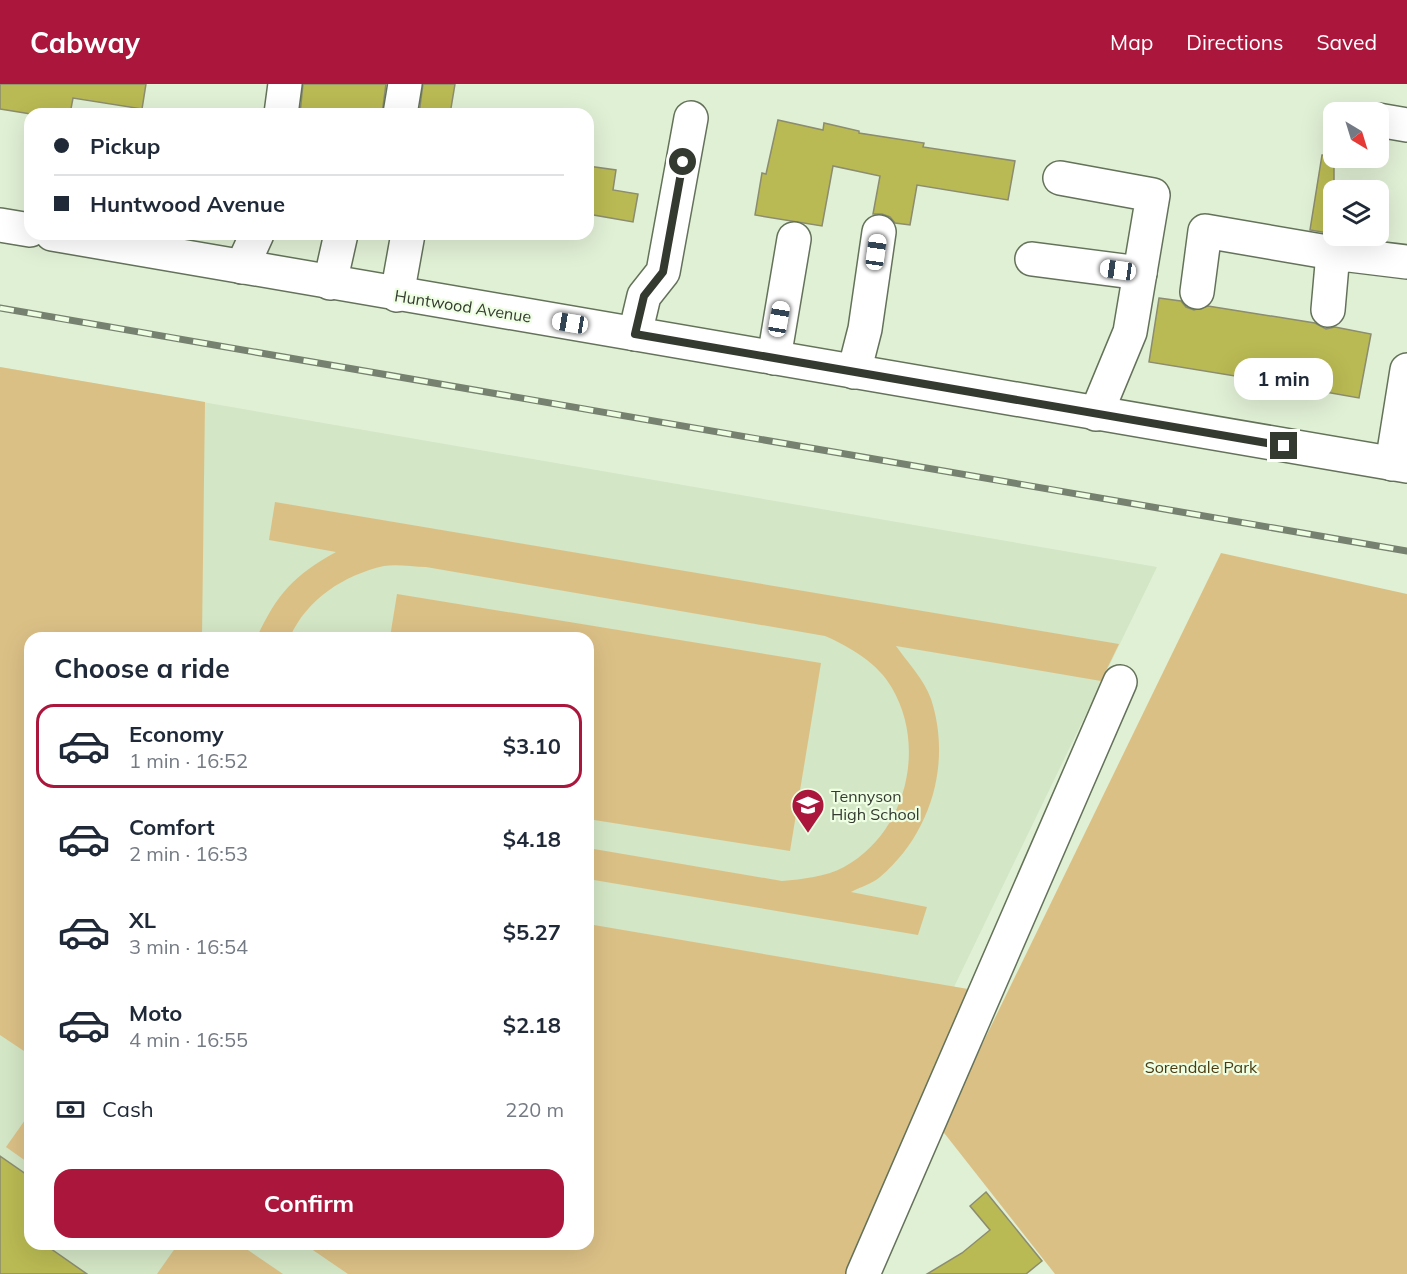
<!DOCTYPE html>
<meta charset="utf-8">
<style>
:root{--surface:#fff;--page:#f6f6f7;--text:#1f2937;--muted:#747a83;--line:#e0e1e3;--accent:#ab163c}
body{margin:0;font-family:Mulish,sans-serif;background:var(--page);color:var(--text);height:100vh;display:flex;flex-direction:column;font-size:22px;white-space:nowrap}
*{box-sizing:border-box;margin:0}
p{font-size:20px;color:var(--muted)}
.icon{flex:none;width:33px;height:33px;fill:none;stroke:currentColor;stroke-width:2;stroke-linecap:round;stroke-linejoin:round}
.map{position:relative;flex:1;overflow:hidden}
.side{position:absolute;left:24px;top:548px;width:570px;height:618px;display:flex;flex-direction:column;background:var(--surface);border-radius:18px;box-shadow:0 6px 24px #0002}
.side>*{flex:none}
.top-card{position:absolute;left:24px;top:24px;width:570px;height:132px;border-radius:18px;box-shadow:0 6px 24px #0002;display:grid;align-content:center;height:132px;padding:0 30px;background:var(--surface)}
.needle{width:39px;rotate:142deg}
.buttons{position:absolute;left:1323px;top:18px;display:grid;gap:12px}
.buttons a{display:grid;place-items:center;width:66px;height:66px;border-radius:12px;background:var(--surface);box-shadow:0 6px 24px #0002;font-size:30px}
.end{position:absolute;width:27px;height:27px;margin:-14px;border:8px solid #343a30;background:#fff;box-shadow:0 0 0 3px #fff}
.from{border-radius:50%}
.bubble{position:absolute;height:42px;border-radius:18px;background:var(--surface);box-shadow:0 6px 24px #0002;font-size:20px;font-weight:700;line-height:42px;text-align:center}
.car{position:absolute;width:18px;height:36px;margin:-18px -9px;border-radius:8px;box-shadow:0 0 4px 2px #0007;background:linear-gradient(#fff 24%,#345 0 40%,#fff 0 76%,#345 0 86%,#fff 0)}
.top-card b{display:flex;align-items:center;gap:21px;height:57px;font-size:22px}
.top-card b+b{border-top:2px solid var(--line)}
.top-card i{width:15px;height:15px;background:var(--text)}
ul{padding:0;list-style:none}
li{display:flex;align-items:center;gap:18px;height:84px;margin:0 12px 9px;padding:0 18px;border:3px solid transparent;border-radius:18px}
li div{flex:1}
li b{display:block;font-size:22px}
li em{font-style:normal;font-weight:700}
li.on{border-color:var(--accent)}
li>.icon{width:54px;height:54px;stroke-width:1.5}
h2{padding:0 30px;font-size:27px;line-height:72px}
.pay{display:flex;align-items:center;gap:15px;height:66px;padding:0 30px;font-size:22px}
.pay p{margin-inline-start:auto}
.action{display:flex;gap:12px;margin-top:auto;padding:12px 30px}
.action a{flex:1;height:69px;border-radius:18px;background:var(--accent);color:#fff;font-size:24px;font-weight:700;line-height:69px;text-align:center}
header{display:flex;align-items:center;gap:36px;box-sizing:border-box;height:84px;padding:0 30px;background:var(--accent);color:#fff}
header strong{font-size:28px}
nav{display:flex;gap:33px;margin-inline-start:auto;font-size:21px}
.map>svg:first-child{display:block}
.built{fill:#d3e6c5;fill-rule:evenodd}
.green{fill:#dbc086}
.building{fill:#b9ba53;stroke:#8b8c70;stroke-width:1.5}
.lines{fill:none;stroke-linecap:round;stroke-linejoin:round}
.minor-casing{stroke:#64725a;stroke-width:36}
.minor{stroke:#fff;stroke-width:33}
.rail-casing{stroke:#778170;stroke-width:7}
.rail{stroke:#edfee2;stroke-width:4.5;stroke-dasharray:14;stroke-linecap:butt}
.route{stroke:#343a30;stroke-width:8}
.labels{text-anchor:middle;stroke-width:4.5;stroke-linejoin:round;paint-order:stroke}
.street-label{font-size:16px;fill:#343a30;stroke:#edfee2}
.poi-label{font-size:16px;fill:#343a30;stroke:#edfee2;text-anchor:start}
.park-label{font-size:16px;fill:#4b3a10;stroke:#edfee2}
</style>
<header>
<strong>Cabway</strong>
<nav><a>Map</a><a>Directions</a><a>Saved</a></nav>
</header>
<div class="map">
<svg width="1407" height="1190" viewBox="0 0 1407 1190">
<rect width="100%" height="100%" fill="#e0f0d5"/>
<path class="built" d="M 0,283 L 1157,483 L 954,903 L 851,1190 L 0,1190 ZM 30,554 L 588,554 L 588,1160 L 30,1160 Z"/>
<g class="green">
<path d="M 0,283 L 205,318 L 202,553 L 30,554 L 30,971 L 0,951 Z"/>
<path d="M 275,418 L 1119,560 L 1101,597 L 896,562 C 908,579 924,595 931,615 C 952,679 931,750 880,793 C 872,800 860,803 851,808 L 927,823 L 918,851 L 588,795 L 588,764 L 782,797 C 803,795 825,793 844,783 C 906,749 927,664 892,604 C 878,579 850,563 825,552 L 426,483 C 413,483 397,480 384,482 C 344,491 307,515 290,553 L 257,553 C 277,510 294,491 336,468 L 269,456 Z"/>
<path d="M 1221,469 L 1407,510 L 1407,1190 L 1055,1190 L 941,1045 Z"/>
<path d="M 397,510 L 821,579 L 790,767 L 588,735 L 588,554 L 390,553 Z"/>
<path d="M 588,840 L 974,906 L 851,1190 L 348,1190 L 304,1160 L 588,1160 Z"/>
<path d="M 30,1029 L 30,1080 L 6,1063 Z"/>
<path d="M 178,1160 L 239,1160 L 283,1190 L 157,1190 Z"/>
</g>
<g class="building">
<path d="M 0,0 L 146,0 L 142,25 L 73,14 L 70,30 L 31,30 L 0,25 Z"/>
<path d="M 303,0 L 386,0 L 382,30 L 300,30 Z"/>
<path d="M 423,0 L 455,0 L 450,30 L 419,30 Z"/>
<path d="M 778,36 L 823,46 L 824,39 L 859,47 L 859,49 L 924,59 L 923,63 L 1015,77 L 1008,116 L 917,101 L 910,141 L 895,139 L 890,133 L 882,130 L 873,130 L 880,92 L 833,82 L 822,142 L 755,131 L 762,89 L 766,90 Z"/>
<path d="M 1322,71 L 1334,72 L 1334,150 L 1310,146 Z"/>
<path d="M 588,82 L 616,86 L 613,106 L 638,110 L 633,138 L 588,130 Z"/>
<path d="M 1159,214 L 1181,217 L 1186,223 L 1194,226 L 1208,222 L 1315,239 L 1326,245 L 1335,243 L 1371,250 L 1359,314 L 1314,306 L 1315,305 L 1149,278 Z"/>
<path d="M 0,1072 L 30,1093 L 30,1160 L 44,1160 L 87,1190 L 0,1190 Z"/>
<path d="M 986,1108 L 1042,1177 L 1026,1190 L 927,1190 L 962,1169 L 990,1146 L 970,1122 Z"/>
</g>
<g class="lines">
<g class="minor-casing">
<g id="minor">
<path d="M 281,30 L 285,0"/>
<path d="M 400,30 L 405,0"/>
<path d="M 1378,36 L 1407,41"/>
<path d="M 1060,94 L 1153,111 L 1130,248 L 1096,330"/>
<path d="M 0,141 L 30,146"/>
<path d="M 52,150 L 1407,382"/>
<path d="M 1032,175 L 1140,189"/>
<path d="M 242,183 L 257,150"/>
<path d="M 330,199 L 341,150"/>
<path d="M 1197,208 L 1205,147 L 1333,169"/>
<path d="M 397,211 L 408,150"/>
<path d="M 1328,226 L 1333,169 L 1407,178"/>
<path d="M 635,250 L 644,212 L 663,188 L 691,34"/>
<path d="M 774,274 L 794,155"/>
<path d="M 854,288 L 865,245 L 879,148"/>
<path d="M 1392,380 L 1407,286"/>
<path d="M 863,1190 L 1120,598"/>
</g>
</g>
<use href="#minor" class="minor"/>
<g class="rail-casing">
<path id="rail" d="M 0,224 L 1407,467"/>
</g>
<use href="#rail" class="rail"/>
</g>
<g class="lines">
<path class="route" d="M 683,78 L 663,188 L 644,212 L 635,250 L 1284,362"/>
</g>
<defs>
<g id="school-pin" transform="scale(1.725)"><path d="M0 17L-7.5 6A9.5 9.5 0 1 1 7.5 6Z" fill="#ab163c" stroke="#edfee2"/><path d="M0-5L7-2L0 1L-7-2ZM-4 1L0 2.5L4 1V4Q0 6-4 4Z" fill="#fff"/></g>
</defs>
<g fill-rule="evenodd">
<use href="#school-pin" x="808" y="721"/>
</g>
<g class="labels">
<g class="street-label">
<text transform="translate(463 222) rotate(9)" y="6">Huntwood Avenue</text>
</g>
<g class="poi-label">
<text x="831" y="718">Tennyson<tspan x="831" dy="18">High School</tspan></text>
</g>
<g class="park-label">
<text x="1201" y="989">Sorendale Park</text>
</g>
</g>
</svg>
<div class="buttons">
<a><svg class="needle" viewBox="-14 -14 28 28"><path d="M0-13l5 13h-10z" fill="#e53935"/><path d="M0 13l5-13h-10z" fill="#747a83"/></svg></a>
<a><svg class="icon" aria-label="layers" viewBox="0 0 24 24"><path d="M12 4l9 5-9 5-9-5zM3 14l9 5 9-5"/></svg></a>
</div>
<i class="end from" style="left:683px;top:78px"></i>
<i class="end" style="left:1284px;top:362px"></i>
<div class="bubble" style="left:1234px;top:274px;width:99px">1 min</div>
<i class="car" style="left:876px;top:168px;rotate:8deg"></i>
<i class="car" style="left:1118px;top:186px;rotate:278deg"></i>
<i class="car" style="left:779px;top:235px;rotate:10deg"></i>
<i class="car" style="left:570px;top:239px;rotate:279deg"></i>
<div class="top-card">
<b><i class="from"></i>Pickup</b>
<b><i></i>Huntwood Avenue</b>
</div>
<section class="side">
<h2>Choose a ride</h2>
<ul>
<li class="on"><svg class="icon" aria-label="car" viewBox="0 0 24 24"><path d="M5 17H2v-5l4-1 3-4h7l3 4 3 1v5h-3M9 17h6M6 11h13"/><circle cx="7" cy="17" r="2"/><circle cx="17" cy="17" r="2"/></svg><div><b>Economy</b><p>1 min · 16:52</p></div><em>$3.10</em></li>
<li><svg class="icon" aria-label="car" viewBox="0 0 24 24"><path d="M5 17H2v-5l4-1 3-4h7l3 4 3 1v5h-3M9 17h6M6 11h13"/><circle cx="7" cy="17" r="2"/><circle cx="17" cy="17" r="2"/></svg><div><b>Comfort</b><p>2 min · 16:53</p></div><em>$4.18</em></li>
<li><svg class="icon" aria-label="car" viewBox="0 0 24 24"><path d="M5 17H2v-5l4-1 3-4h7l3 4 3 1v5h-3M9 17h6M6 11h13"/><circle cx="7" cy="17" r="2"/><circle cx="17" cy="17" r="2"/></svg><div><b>XL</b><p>3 min · 16:54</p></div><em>$5.27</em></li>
<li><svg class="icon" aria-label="car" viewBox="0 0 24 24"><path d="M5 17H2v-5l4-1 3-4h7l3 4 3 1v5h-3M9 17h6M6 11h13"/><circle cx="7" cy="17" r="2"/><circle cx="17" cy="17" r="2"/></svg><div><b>Moto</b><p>4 min · 16:55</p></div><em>$2.18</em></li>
</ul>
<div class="pay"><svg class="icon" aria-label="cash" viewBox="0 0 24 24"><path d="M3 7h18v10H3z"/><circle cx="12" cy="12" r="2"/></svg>Cash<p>220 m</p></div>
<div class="action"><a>Confirm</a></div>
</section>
</div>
